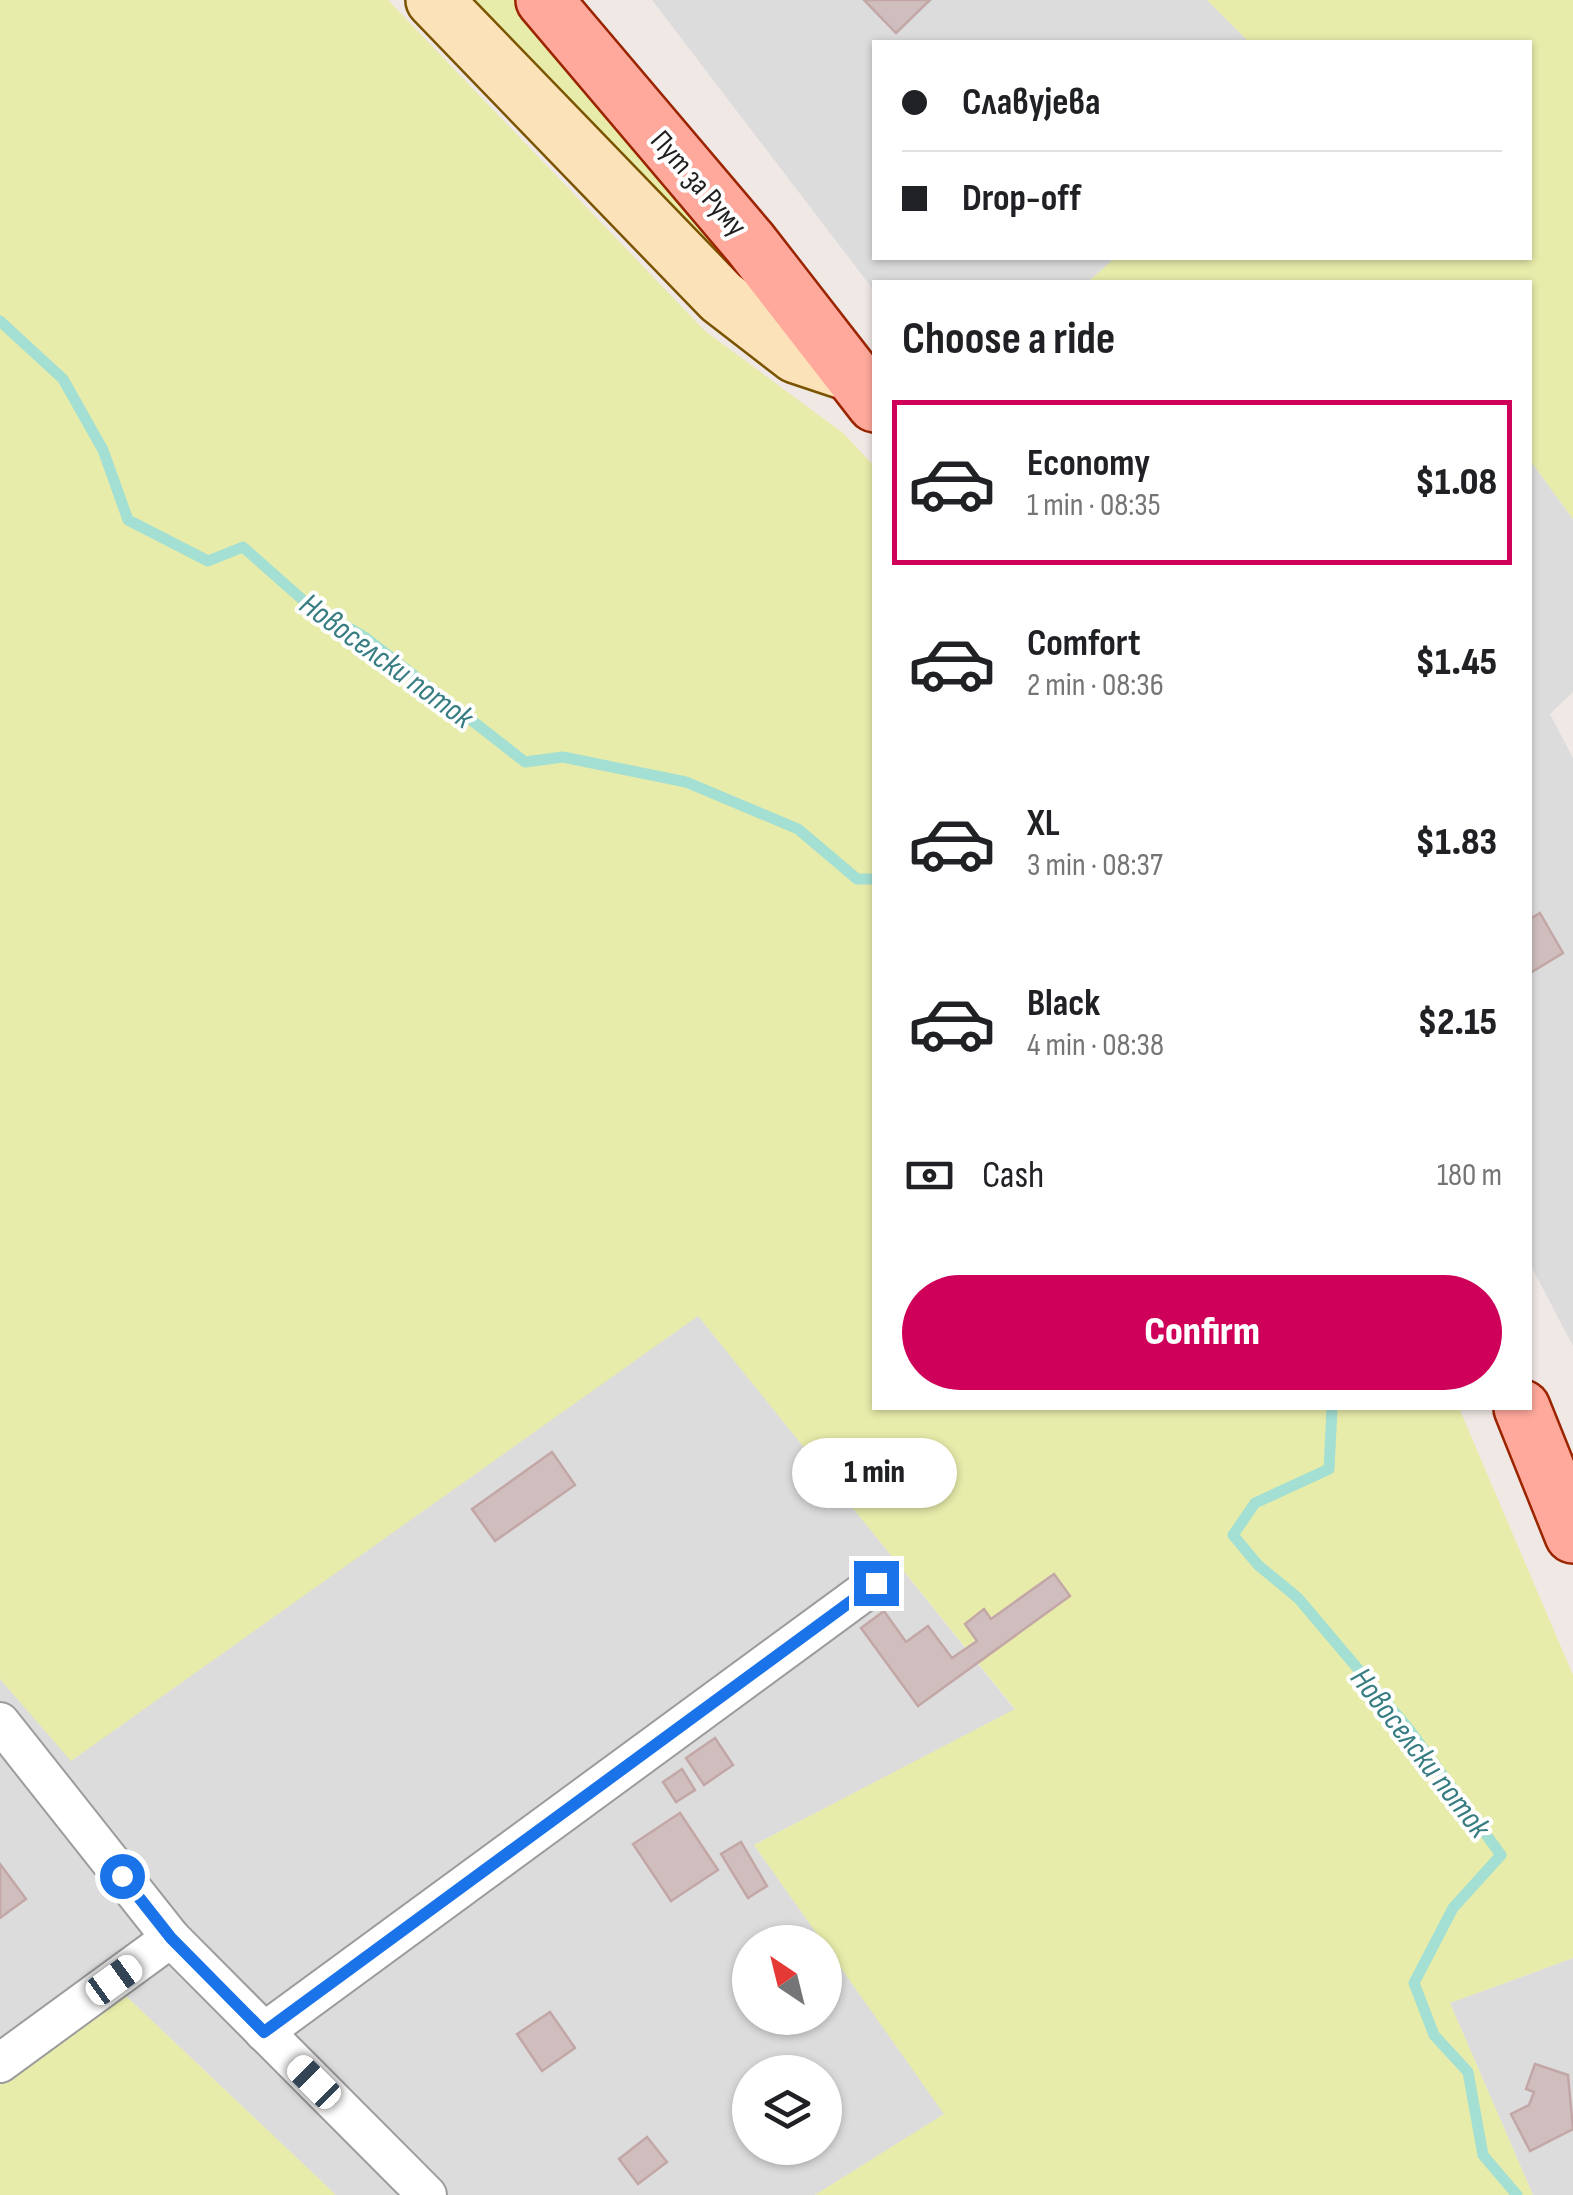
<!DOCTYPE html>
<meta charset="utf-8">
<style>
:root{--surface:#fff;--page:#f2f2f2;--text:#202124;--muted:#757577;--line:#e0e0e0;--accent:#ce0059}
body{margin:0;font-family:"Sofia Sans Condensed",sans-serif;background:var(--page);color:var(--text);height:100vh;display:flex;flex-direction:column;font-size:38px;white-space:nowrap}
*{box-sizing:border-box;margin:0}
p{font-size:32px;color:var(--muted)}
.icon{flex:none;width:55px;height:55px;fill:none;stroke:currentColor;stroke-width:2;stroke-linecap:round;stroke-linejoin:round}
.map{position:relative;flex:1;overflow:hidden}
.details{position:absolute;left:872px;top:280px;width:660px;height:1130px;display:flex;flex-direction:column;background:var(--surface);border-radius:0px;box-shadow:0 2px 8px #0004}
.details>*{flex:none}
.top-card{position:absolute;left:872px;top:40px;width:660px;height:220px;border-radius:0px;box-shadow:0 2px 8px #0004;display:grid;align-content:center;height:220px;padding:0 30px;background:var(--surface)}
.needle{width:65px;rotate:325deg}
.controls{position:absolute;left:732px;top:1925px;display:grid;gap:20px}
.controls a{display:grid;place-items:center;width:110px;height:110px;border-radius:50%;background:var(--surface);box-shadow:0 2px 8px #0004;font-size:50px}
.end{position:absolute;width:45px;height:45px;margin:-22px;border:12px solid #1a73e8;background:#fff;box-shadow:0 0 0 5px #fff}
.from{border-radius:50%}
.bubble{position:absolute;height:70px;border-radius:35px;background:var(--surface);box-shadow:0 2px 8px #0004;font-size:32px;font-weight:800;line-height:70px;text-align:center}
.car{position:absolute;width:30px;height:60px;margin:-30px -15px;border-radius:12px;box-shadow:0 0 8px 2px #0007;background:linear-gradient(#fff 24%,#345 0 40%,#fff 0 76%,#345 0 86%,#fff 0)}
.top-card b{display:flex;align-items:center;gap:35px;height:95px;font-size:38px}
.top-card b+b{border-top:2px solid var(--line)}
.top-card i{width:25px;height:25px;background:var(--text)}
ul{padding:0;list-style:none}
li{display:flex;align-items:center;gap:30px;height:165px;margin:0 20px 15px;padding:0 10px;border:5px solid transparent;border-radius:0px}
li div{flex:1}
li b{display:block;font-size:38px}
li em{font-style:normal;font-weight:800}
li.current{border-color:var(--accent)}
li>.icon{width:90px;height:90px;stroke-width:1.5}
h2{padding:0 30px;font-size:45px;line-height:120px}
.pay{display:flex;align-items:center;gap:25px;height:110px;padding:0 30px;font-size:38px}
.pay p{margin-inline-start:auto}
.primary-button{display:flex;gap:20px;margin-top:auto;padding:20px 30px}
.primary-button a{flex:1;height:115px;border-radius:60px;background:var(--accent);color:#fff;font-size:40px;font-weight:800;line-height:115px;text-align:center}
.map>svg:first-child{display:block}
.residential{fill:#dddcdd;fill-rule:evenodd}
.grass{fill:#e7ecaa}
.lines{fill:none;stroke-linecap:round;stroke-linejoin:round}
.stream{stroke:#a4dfd3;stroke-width:11}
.building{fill:#d0bebe;stroke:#c3a7a7;stroke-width:2.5}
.minor-casing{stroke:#9c9c9c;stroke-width:42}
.secondary-casing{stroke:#7b5401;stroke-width:60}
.primary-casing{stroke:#9a2500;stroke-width:60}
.minor{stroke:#fff;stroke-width:38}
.secondary{stroke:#fce2b8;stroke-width:55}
.primary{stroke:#ffa99c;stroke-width:55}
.route{stroke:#1a73e8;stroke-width:12}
.labels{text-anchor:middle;stroke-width:8;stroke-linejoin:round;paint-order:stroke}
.street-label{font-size:30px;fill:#1f1f1f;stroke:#fff}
.water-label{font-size:32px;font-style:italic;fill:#387d82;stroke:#fff}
</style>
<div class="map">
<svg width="1573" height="2195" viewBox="0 0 1573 2195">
<rect width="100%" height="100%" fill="#f0e8e5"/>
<g class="residential">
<path d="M 652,0 L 1207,0 L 1249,42 L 875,42 L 875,258 L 1115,258 L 1088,282 L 875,282 L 875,292 Z"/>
<path d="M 1530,460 L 1573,519 L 1573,692 L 1550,714 L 1573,758 L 1573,1346 L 1530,1264 Z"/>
<path d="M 698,1315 L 1015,1710 L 754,1845 L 823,1942 L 750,1942 L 750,2018 L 825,2018 L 825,1945 L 945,2114 L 815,2195 L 336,2195 L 110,1981 L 0,2067 L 0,1679 L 71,1760 ZM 750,2072 L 825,2072 L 825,2148 L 750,2148 Z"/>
<path d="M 1573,1958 L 1573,2195 L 1533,2195 L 1450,2003 Z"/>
</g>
<g class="grass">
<path d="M 0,0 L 388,0 L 705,331 L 843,433 L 875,467 L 875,1408 L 1459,1408 L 1573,1675 L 1573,1958 L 1450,2003 L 1533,2195 L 815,2195 L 944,2114 L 754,1845 L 1015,1709 L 698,1316 L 71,1761 L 0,1679 Z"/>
<path d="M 460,0 L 519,0 L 779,324 Z"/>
<path d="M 1207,0 L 1573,0 L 1573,519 L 1530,460 L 1530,282 L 1088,282 L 1115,258 L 1530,258 L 1530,42 L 1249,42 Z"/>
<path d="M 110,1981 L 336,2195 L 0,2195 L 0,2067 Z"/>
</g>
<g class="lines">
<g class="stream">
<path d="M 0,321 L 63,379 L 103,450 L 128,520 L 208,561 L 243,547 L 304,601 L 366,638 L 525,762 L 563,757 L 686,782 L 798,829 L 857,879 L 875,879"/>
<path d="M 1332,1408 L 1329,1469 L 1255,1503 L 1233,1535 L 1258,1565 L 1298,1598 L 1408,1728 L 1501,1855 L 1453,1908 L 1414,1983 L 1434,2035 L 1468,2072 L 1483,2155 L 1517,2195"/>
</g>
</g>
<g class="building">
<path d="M 864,0 L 930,0 L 896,33 Z"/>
<path d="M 1540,913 L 1563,953 L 1530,973 L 1530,919 Z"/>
<path d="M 552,1452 L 575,1485 L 495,1541 L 472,1509 Z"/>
<path d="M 1054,1574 L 1070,1596 L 918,1706 L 861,1628 L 884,1611 L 906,1642 L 928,1626 L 952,1658 L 977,1641 L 965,1624 L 984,1609 L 991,1619 Z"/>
<path d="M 715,1738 L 733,1765 L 704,1785 L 686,1758 Z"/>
<path d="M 682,1769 L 695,1790 L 676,1802 L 663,1782 Z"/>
<path d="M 680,1813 L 718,1870 L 671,1901 L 633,1844 Z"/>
<path d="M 741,1842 L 767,1886 L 748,1898 L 721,1854 Z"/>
<path d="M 0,1864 L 26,1899 L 0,1918 Z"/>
<path d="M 550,2012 L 575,2048 L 542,2071 L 517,2034 Z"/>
<path d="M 1535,2064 L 1568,2075 L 1573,2129 L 1530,2151 L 1511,2114 L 1529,2105 L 1534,2092 L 1526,2089 Z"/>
<path d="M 647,2137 L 667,2162 L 638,2184 L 619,2159 Z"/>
</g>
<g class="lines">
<g class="minor-casing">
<g id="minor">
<path d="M 0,1722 L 171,1938 L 427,2195"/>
<path d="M 264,2032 L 876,1583"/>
<path d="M 0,2063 L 171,1938"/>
</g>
</g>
<g class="secondary-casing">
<path id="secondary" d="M 434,0 L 721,297 L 796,355 L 847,372"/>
</g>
<g class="primary-casing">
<g id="primary">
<path d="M 544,0 L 750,243 L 875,404"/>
<path d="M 1522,1408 L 1573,1535"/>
</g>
</g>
<use href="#minor" class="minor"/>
<use href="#secondary" class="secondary"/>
<use href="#primary" class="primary"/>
</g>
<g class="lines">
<path class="route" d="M 122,1876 L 171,1938 L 264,2032 L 876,1583"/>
</g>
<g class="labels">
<g class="street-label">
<text transform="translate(699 183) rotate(49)" y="10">Пут за Руму</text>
</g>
<g class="water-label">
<text transform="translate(387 660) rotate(36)" y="11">Новоселски поток</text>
<text transform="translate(1421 1752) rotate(52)" y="11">Новоселски поток</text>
</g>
</g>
</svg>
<div class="controls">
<a><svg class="needle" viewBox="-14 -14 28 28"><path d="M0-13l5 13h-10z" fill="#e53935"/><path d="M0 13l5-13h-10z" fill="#757577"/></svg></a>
<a><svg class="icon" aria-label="layers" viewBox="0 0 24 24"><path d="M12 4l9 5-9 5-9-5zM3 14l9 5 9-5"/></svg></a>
</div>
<i class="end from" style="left:122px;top:1876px"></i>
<i class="end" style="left:876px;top:1583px"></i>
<div class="bubble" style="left:792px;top:1438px;width:165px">1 min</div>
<i class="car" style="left:114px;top:1980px;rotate:54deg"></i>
<i class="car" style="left:314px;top:2082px;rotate:315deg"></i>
<div class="top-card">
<b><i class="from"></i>Славујева</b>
<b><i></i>Drop-off</b>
</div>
<section class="details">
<h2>Choose a ride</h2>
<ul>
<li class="current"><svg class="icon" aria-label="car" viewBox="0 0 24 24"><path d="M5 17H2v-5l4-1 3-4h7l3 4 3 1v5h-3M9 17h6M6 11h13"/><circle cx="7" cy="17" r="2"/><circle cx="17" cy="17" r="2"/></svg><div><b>Economy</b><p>1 min · 08:35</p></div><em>$1.08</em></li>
<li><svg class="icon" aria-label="car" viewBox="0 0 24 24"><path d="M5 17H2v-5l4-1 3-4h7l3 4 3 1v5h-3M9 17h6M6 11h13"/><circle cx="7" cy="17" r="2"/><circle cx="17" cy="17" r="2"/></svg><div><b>Comfort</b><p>2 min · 08:36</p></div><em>$1.45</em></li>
<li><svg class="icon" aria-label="car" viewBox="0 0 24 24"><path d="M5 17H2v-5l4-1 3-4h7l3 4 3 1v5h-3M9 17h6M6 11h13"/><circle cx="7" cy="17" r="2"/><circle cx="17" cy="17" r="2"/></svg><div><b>XL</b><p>3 min · 08:37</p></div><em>$1.83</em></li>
<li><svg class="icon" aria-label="car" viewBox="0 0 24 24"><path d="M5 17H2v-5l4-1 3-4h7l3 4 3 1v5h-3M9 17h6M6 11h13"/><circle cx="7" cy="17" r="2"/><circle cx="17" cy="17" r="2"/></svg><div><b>Black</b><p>4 min · 08:38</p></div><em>$2.15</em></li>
</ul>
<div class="pay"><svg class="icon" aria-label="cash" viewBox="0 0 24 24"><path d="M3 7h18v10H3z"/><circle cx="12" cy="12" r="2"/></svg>Cash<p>180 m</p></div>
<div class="primary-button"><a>Confirm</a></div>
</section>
</div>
